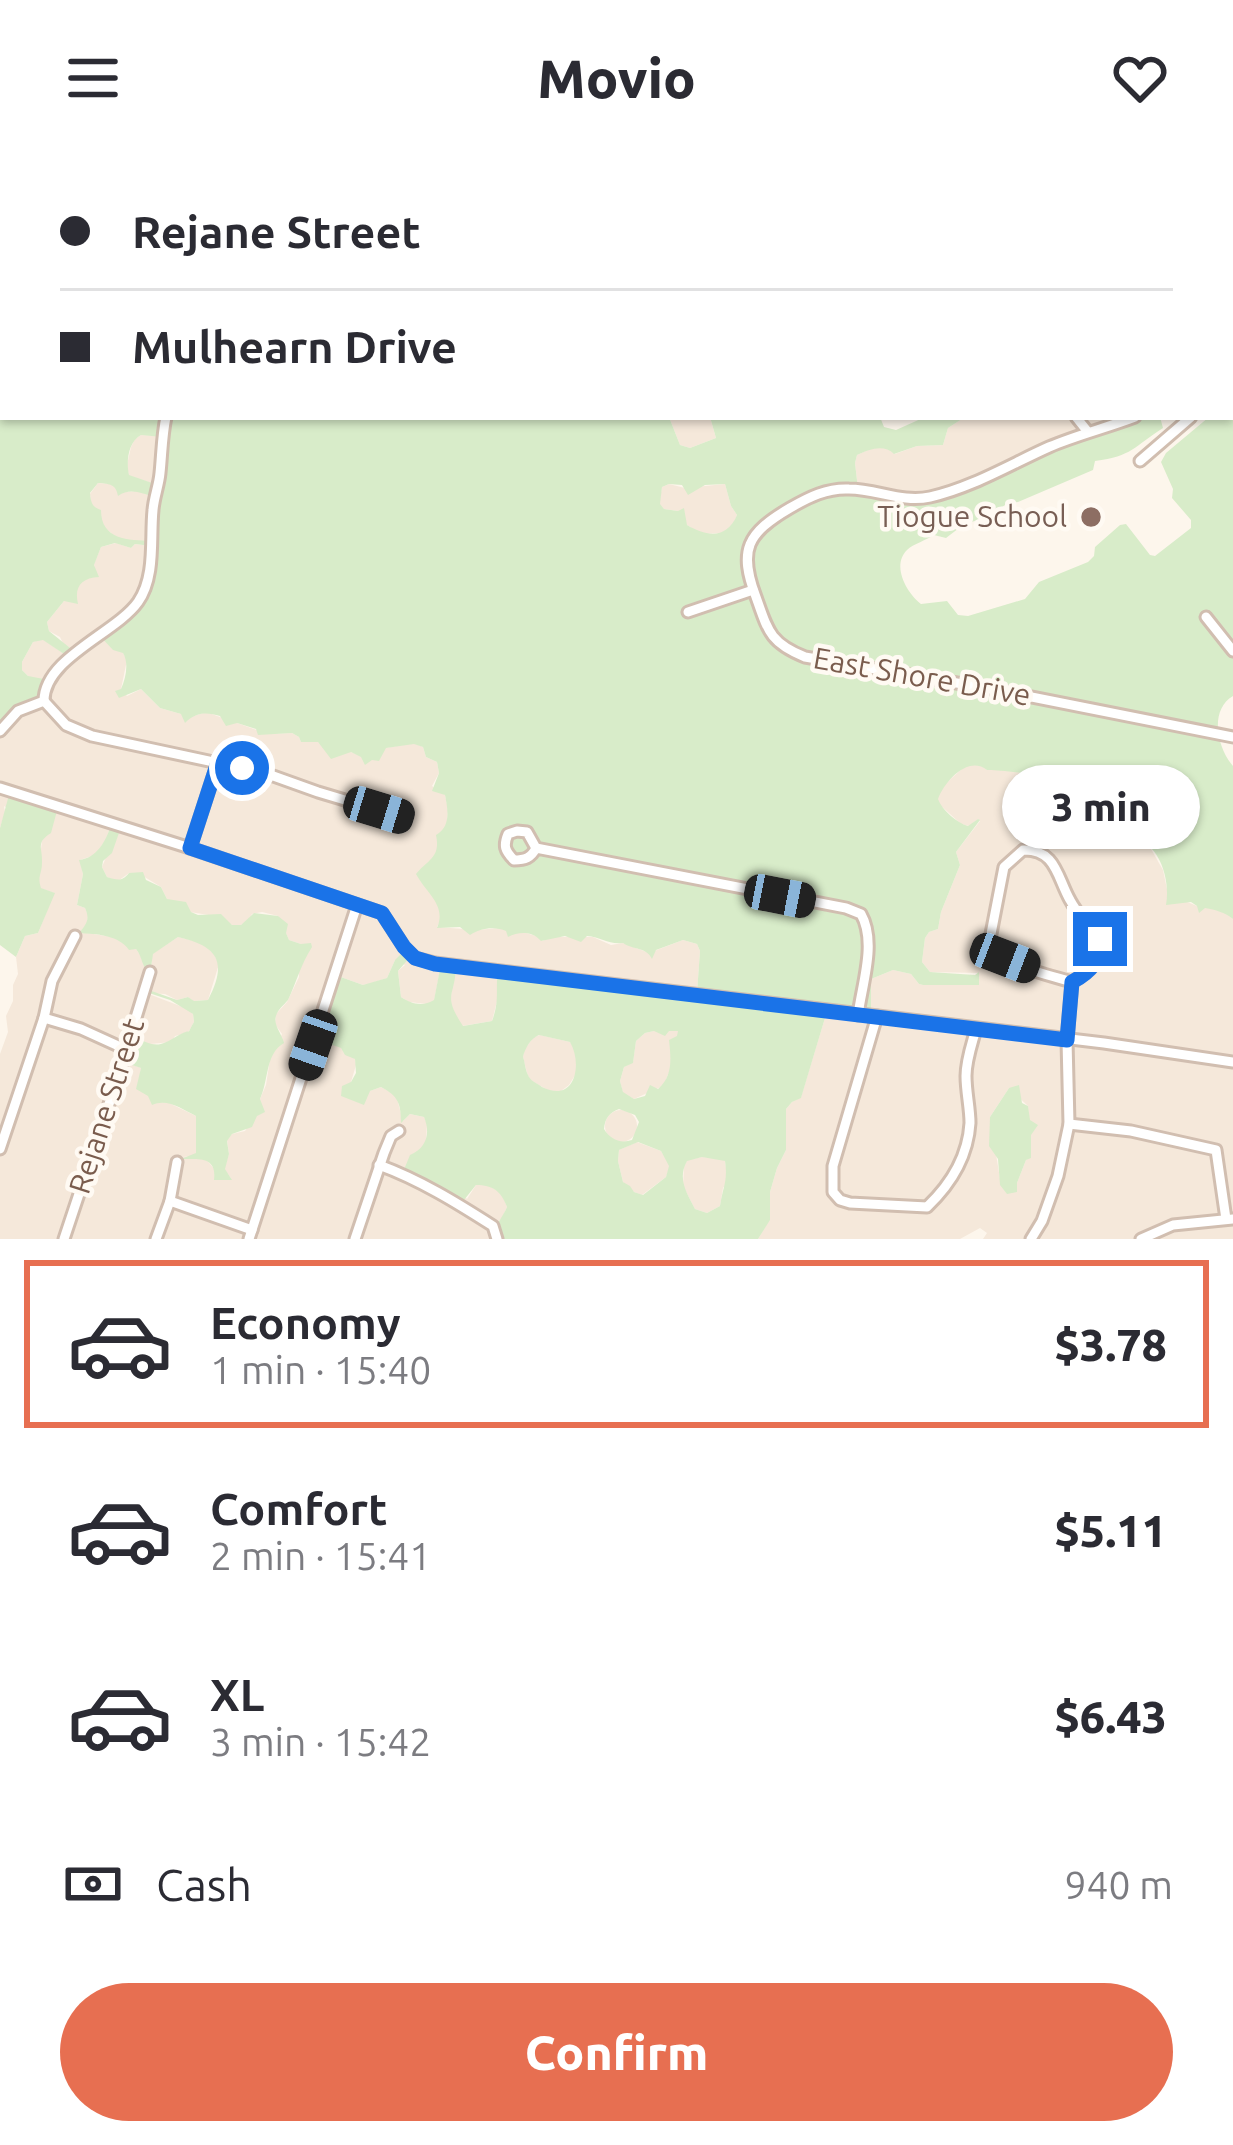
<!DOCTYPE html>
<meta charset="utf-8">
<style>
:root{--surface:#fff;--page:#f2f2f3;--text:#2b2b33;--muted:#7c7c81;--line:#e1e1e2;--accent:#e76f51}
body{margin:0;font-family:Ubuntu,sans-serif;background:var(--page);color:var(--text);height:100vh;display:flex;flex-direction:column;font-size:45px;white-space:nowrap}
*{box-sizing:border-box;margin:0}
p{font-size:39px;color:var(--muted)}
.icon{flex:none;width:66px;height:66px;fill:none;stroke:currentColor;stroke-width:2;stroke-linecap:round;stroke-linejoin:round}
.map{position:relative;height:1083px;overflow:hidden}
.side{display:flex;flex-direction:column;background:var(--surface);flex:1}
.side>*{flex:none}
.banner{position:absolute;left:0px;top:0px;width:1233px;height:264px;box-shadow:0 3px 9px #0004;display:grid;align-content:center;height:264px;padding:0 60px;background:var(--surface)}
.end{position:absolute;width:54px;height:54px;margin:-27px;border:15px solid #1a73e8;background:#fff;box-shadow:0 0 0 6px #fff}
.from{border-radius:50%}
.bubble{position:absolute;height:84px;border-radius:42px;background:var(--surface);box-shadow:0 3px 9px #0004;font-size:39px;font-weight:800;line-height:84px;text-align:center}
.car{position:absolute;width:36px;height:72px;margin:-36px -18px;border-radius:15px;box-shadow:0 0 9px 3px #0007;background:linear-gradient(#222 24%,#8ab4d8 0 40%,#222 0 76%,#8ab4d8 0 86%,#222 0)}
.banner b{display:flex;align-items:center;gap:42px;height:114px;font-size:45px}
.banner b+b{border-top:3px solid var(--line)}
.banner i{width:30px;height:30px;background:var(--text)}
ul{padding:21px 0 0;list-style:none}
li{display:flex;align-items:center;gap:36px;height:168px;margin:0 24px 18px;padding:0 36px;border:6px solid transparent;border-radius:0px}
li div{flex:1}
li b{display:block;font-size:45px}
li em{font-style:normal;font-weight:800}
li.active{border-color:var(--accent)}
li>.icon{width:108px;height:108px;stroke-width:1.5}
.pay{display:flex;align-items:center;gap:30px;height:132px;padding:0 60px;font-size:45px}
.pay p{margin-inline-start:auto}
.action{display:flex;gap:24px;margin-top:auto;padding:24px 60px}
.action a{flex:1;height:138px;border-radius:72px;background:var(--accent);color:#fff;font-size:48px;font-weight:800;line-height:138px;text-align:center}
header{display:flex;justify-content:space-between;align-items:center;height:156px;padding:0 60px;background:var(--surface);font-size:54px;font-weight:800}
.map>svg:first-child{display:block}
.residential{fill:#f5e8da;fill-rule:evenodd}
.green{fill:#d8ecc9;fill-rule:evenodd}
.water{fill:#bfe3e8;stroke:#a5d3da;stroke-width:3}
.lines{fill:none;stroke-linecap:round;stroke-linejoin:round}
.minor-casing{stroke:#d1beb0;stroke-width:15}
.minor{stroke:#fff;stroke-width:9}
.route{stroke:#1a73e8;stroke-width:15}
.education-dot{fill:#8d6e63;stroke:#fffaf3;stroke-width:4.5}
.labels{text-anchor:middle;stroke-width:9;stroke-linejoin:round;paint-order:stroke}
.education-label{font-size:30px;fill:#785e54;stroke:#fffaf3;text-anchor:end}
.street-label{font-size:30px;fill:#7a5c4d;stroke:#fffaf3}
</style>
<header><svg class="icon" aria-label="menu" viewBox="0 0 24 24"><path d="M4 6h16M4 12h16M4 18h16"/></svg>Movio<svg class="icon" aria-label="heart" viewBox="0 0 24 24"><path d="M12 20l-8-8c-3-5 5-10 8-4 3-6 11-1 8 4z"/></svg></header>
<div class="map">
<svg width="1233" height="1083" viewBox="0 0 1233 1083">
<rect width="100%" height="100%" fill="#fdf6ec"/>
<g class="residential">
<path d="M 1197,0 L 1233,0 L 1233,178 L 1230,175 L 1230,3 L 1195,3 Z"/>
<path d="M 669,261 L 710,261 L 716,282 L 690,292 L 680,289 Z"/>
<path d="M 965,261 L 1125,261 L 930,341 L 858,333 L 855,307 L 857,299 L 872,292 L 887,292 L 895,298 L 917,290 L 943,289 L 948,272 Z"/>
<path d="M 141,279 L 162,280 L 158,329 L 129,320 L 127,309 L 131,291 L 135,283 Z"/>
<path d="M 98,327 L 112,328 L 124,336 L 138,335 L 156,341 L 153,386 L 120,384 L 106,373 L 91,347 L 90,338 Z"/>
<path d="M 669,328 L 685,332 L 725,328 L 731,350 L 737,359 L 733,370 L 724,377 L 701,378 L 687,369 L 678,355 L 664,353 L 659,348 L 662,331 Z"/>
<path d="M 116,387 L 131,392 L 135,388 L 151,390 L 152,393 L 123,497 L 127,504 L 121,533 L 127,540 L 141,533 L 160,552 L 181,558 L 191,561 L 206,556 L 268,578 L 292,577 L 299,581 L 301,586 L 318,586 L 324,591 L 351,596 L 372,604 L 379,604 L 385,592 L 414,587 L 423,591 L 426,601 L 437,606 L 439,617 L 432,630 L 445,639 L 448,653 L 447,669 L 434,703 L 425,710 L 433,740 L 439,750 L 441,763 L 437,771 L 477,774 L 499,772 L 523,776 L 539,781 L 542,785 L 554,781 L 593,781 L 611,789 L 623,787 L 649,797 L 683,784 L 697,788 L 700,795 L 697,837 L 499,837 L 492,865 L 462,870 L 450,850 L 452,831 L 441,809 L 434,845 L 427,848 L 409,846 L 401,841 L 398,815 L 405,809 L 395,804 L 387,822 L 369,828 L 363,829 L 338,820 L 341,892 L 355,903 L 356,909 L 351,926 L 370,935 L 381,931 L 396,939 L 403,965 L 410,958 L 424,961 L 427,967 L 426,987 L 421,994 L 467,1043 L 476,1029 L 489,1029 L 502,1038 L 507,1051 L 502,1062 L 493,1071 L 493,1083 L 0,1083 L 0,898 L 8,876 L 6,860 L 13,845 L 13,829 L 18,818 L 16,801 L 25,780 L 38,777 L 54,737 L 40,732 L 37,721 L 42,706 L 40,700 L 42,685 L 45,679 L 4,650 L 5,656 L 0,672 L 0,575 L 28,520 L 22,514 L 22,506 L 33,486 L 43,483 L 70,502 L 60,481 L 49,475 L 47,466 L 64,445 L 72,445 L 79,428 L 95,416 L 94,408 L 101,391 ZM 111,669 L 107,699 L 102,711 L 107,721 L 118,725 L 129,717 L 138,717 L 161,731 L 167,743 L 190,756 L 215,760 L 232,769 L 241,769 L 249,764 L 252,758 L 262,756 L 278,760 L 289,784 L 301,788 L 304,804 L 299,812 L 299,821 L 287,846 L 276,858 L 275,868 L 282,878 L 270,903 L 266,929 L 260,943 L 261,952 L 245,975 L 232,978 L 227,984 L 229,998 L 224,1013 L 231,1022 L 215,1014 L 206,1003 L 183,1001 L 194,1000 L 196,997 L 196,960 L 169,947 L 159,946 L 140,925 L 141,912 L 123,905 L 150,888 L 172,886 L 175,880 L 188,877 L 194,866 L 193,858 L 188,853 L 146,837 L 165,838 L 177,844 L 188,841 L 193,845 L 208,844 L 219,808 L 212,794 L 200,786 L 178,781 L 152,798 L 151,815 L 136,793 L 113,781 L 80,776 L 87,768 L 88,759 L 85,752 L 77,749 L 83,718 L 80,704 L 95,699 L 106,684 Z"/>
<path d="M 973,607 L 982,609 L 987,614 L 1002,612 L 1044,623 L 1057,621 L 1067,625 L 1093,662 L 1096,659 L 1117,661 L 1125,671 L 1125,678 L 1147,686 L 1163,714 L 1168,738 L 1197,750 L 1224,755 L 1233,763 L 1233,1083 L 983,1083 L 987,1077 L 980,1072 L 960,1083 L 758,1083 L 770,1063 L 770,1036 L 777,1012 L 786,994 L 786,953 L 792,946 L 801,941 L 828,852 L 871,823 L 893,814 L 911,818 L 919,828 L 923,829 L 979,828 L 979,817 L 930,816 L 922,806 L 925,782 L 929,776 L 938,773 L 941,756 L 960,709 L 956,696 L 980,665 L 978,663 L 969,670 L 961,668 L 939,648 L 937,642 L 942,631 L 965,610 ZM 1009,932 L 1028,950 L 1031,1001 L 1026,1004 L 1017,1027 L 1001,1029 L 990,961 Z"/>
<path d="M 654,875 L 679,875 L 672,910 L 663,930 L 634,943 L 623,937 L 620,925 L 624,911 L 633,906 L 636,885 L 645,877 Z"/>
<path d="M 540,879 L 570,886 L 578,898 L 577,916 L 569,929 L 561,935 L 553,937 L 530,924 L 527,917 L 523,901 L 524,894 L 534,881 Z"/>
<circle cx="621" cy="970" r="16"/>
<path d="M 637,986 L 661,995 L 670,1010 L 666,1021 L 642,1039 L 634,1036 L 623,1026 L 618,1005 L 619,994 Z"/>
<path d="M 702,1001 L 720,1002 L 725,1005 L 728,1025 L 723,1032 L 720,1050 L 707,1057 L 695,1053 L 683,1030 L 684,1011 L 687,1004 Z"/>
</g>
<g class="green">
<path d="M 1230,175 L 1233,178 L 1233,540 C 1209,554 1217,592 1233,610 L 1233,763 C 1224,756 1216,754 1205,752 L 1199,757 L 1197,750 L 1191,746 L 1166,749 C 1171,722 1158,681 1126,681 L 1125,670 L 1117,661 L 1096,659 L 1092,662 L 1077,649 L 1079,642 C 1074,637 1072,631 1067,626 C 1064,622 997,613 987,614 C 969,599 945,624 938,643 C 942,654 957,667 968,670 L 978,663 L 980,664 L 956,696 L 960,709 L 941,756 L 938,773 L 929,776 L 925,782 L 922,806 L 930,816 L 975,819 L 979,816 L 979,829 L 923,829 L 919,828 L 911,818 L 893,814 L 871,823 L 871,857 L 828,852 L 801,942 L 792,946 L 786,953 L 786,994 L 777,1012 L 770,1036 L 770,1064 L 758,1083 L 493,1083 C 494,1069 502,1063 507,1051 C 501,1035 493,1029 476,1029 L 460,1049 L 403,1016 L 410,999 C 426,992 431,978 424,961 L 410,958 L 401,967 C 401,947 398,940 381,931 L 370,935 L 364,949 L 341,940 L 342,930 L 351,926 L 356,917 L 355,903 L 345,899 L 341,892 L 316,883 L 338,820 L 363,829 L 387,822 L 395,804 L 406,793 L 411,800 L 398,815 L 401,841 C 411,848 423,851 434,844 L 441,808 L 456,810 C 455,842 442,838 463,870 L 492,865 C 500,844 495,835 498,814 L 697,837 L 700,795 L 697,788 L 683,784 L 656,794 L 652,803 C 647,791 633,794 623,787 C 609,789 601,781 587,780 L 581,786 L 565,780 L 541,785 C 533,775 519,775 508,781 L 506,775 C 495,770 480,772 470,779 L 460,771 L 437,772 C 447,749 426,737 416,718 C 427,704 441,702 436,679 C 451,671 448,654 445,639 L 432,635 L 439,617 L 437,606 L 426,601 L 423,591 L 414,588 L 386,592 L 379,605 L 372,604 L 365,609 L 361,601 L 351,596 L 331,603 L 318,586 L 301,586 L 299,581 L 292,577 L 258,579 L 256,573 L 237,567 L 226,570 L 220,560 C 206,556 196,556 185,567 L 181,558 L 160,552 L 141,533 L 119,542 L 115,535 L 121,533 C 126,522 129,507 123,497 L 113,494 L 99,479 L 140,444 L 151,390 L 135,388 L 131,392 L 115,387 L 101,391 L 94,409 L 99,421 C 81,422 74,431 78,448 L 64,445 L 47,466 L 49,475 L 75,496 L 70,502 L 43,484 L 33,486 L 22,506 L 22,514 L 28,520 L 49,524 L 44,545 L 17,555 L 0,575 L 0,183 L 3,176 L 3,261 L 669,261 L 680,289 L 690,292 L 716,282 L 710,261 L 880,261 L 884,271 L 896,274 L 925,261 L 965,261 L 948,272 L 943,289 L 917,290 L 894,298 C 884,288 870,293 857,299 L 855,307 L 858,333 L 930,341 L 1125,261 L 1160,261 L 1163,272 C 1133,291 1133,300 1095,305 L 1093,314 L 1018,346 L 1008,347 L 989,360 L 963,369 L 946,382 L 934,379 C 927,384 913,388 907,394 C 891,410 907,437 921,448 L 947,445 L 958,459 L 968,460 L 1025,443 L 1039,426 L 1088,406 L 1094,400 L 1095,391 L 1120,369 L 1126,368 L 1150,399 L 1155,400 L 1191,372 L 1191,364 L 1172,342 L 1173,333 L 1161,306 L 1166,297 L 1209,261 L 1230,261 ZM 141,279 L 162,281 L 158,329 L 129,319 C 126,306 128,286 141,279 ZM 98,327 C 110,328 116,328 118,340 C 131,331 142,338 155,341 L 152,385 C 128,384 101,384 101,354 C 92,351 91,347 90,337 ZM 669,328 L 682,329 L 688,339 L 705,329 L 725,328 L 731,350 L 737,359 C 727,383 707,381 687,369 L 684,352 L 678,355 L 664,353 L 660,348 L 662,331 ZM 654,875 L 665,880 L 669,875 L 678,875 L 677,880 L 669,884 C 671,903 673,920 658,933 L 650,929 L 645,940 L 634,943 L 623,936 L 620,925 L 624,911 L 633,907 L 636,885 L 645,877 ZM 539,879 L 570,886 C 583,908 575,948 542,931 C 537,927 530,925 528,919 C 525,913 525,906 523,901 C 525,892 531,882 539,879 ZM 619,953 L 635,959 L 639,966 L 632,984 C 620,988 610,983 604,973 C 605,962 609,957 619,953 ZM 638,986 L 661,995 L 669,1010 L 666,1021 L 643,1039 L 634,1036 L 630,1030 L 623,1026 L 618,1005 L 619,994 ZM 702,1001 L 725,1005 C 728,1026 723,1030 720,1050 L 707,1057 L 695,1053 C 687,1037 677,1023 687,1005 Z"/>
<path d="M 10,635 L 58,651 L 51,677 C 35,687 43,692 42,707 C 42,718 37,720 41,732 L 55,737 L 38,777 L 25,780 L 16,801 L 0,789 L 0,672 Z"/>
<path d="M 111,669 L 121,671 L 112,697 L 103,705 L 102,711 L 107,721 C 117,724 122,726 129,717 L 143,716 L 146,724 L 161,731 L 167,743 L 186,746 L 191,756 L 198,759 L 221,758 L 232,769 L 241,769 L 254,757 L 278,760 L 288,768 L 286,777 L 289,784 L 301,788 L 311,787 L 312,791 C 301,808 297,825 288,844 C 284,849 278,853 276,860 C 273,869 282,878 284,887 C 265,898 269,924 260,943 L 265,956 L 257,960 L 252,971 L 232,978 L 227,985 L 229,998 L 225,1013 L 232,1024 L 214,1024 C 217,1000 199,1003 181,1003 L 196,997 L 196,960 C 182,953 167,942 152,949 L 148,940 L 136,933 L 141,912 L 123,906 L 131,880 C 156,890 156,893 179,879 C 195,870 184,883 194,866 L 193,858 L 170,844 L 146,836 L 146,833 L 177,844 L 188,841 L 194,845 L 208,844 C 228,806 218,790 178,781 L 153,798 L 150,818 C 140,807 143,802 136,793 L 129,794 C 119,779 96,778 79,777 C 87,768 90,763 85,752 L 77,749 L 83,718 L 79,704 C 97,702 106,685 111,669 Z"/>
<path d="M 1019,929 L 1022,947 L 1028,950 L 1030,964 L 1038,969 L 1031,979 L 1031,1002 L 1026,1004 L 1017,1027 L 1017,1036 L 1007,1038 L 1000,1029 L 998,1003 L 989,990 L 990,961 L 1009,932 Z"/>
</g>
<path class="water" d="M 403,0 L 1197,0 L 1195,3 L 412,3 Z"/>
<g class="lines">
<g class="minor-casing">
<g id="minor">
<path d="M 257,0 L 261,3"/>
<path d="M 1230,37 L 1233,35"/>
<path d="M 1230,226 L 1233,223"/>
<path d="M 1076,261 L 1088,276"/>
<path d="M 1135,261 C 1106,272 1077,279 1049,291 C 1011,308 971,332 930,341 C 902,347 877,333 849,333 C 827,332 809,341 790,352 C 747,377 738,394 756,441 C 768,475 770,487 805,501 L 986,532 L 1233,581"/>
<path d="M 1140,305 L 1191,261"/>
<path d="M 688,456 L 753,434"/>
<path d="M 1206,461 L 1233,495"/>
<path d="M 44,545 L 66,569 L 92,580 L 265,617 L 318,636 L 405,662"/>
<path d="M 44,545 C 44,502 116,477 138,446 C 156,420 150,383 153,354 C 154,341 159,329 160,317 C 162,298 162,280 166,261"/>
<path d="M 0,575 L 18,555 L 44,545"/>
<path d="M 0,632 L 190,692 L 382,757 L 404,791 L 415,802 L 435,807 L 1104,887 L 1233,906"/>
<path d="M 190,692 L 218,606"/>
<path d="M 536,692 L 527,676 L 517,675 L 508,678 C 503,690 505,695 514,704 C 525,704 531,702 536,692 L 846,752 L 861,758 C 877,786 862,828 858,859"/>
<path d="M 1023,694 C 1056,693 1057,721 1070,744 C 1088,778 1127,794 1072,826 C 1046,818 1001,810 990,783 L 1004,711 Z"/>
<path d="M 877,860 L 833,1010 L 833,1036 L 840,1044 L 850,1047 L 927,1051 C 950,1029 968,1000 970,967 C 970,952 966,936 966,920 C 966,904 972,888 976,873"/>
<path d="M 44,862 L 81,873 L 125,893"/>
<path d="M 1069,968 L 1131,975 L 1216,994 L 1226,1063"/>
<path d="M 0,993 L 44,862 L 52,825 L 75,780"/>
<path d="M 379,1009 C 420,1024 457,1047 493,1070 L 497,1083"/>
<path d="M 170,1045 L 252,1074"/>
<path d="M 64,1083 L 113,936 L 150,816"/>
<path d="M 156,1083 L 170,1045 L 177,1006"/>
<path d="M 249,1083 L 357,749"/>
<path d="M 355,1083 L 384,997 L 391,980 L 399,975"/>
<path d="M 1031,1083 L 1042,1065 L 1058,1020 L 1069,968 L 1067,884 L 1072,826"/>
<path d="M 1141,1083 L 1173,1069 L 1233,1063"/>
</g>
</g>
<use href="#minor" class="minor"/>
</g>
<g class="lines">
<path class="route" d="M 242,612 L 218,606 L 190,692 L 382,757 L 404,791 L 415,802 L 435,808 L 1067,884 L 1072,826 C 1092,815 1099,806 1100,783"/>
</g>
<circle class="education-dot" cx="1091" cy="361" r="12"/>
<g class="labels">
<g class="education-label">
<text x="1067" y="371">Tiogue School</text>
</g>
<g class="street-label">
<text transform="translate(922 521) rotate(10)" y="10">East Shore Drive</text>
<text transform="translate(107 950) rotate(-72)" y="10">Rejane Street</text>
</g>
</g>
</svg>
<i class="end from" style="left:242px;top:612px"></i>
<i class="end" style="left:1100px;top:783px"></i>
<div class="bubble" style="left:1002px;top:609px;width:198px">3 min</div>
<i class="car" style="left:379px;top:654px;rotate:107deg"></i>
<i class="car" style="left:780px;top:740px;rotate:101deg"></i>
<i class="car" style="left:1005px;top:802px;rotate:111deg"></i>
<i class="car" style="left:313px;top:889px;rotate:199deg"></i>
<div class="banner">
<b><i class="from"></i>Rejane Street</b>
<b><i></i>Mulhearn Drive</b>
</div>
</div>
<section class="side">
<ul>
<li class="active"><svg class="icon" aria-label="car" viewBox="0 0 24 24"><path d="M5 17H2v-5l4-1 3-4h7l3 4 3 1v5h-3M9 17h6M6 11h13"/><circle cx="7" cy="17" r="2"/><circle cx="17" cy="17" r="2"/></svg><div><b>Economy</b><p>1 min · 15:40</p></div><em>$3.78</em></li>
<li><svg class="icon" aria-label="car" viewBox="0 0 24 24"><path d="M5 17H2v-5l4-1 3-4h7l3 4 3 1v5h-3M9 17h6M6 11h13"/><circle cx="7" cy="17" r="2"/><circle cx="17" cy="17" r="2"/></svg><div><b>Comfort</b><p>2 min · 15:41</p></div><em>$5.11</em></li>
<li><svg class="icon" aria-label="car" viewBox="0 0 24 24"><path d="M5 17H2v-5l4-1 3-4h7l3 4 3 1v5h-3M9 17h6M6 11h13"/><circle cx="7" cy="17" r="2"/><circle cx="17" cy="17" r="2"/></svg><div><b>XL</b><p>3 min · 15:42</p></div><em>$6.43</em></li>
</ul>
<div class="pay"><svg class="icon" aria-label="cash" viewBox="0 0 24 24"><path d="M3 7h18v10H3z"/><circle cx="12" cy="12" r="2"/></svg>Cash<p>940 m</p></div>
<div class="action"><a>Confirm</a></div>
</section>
